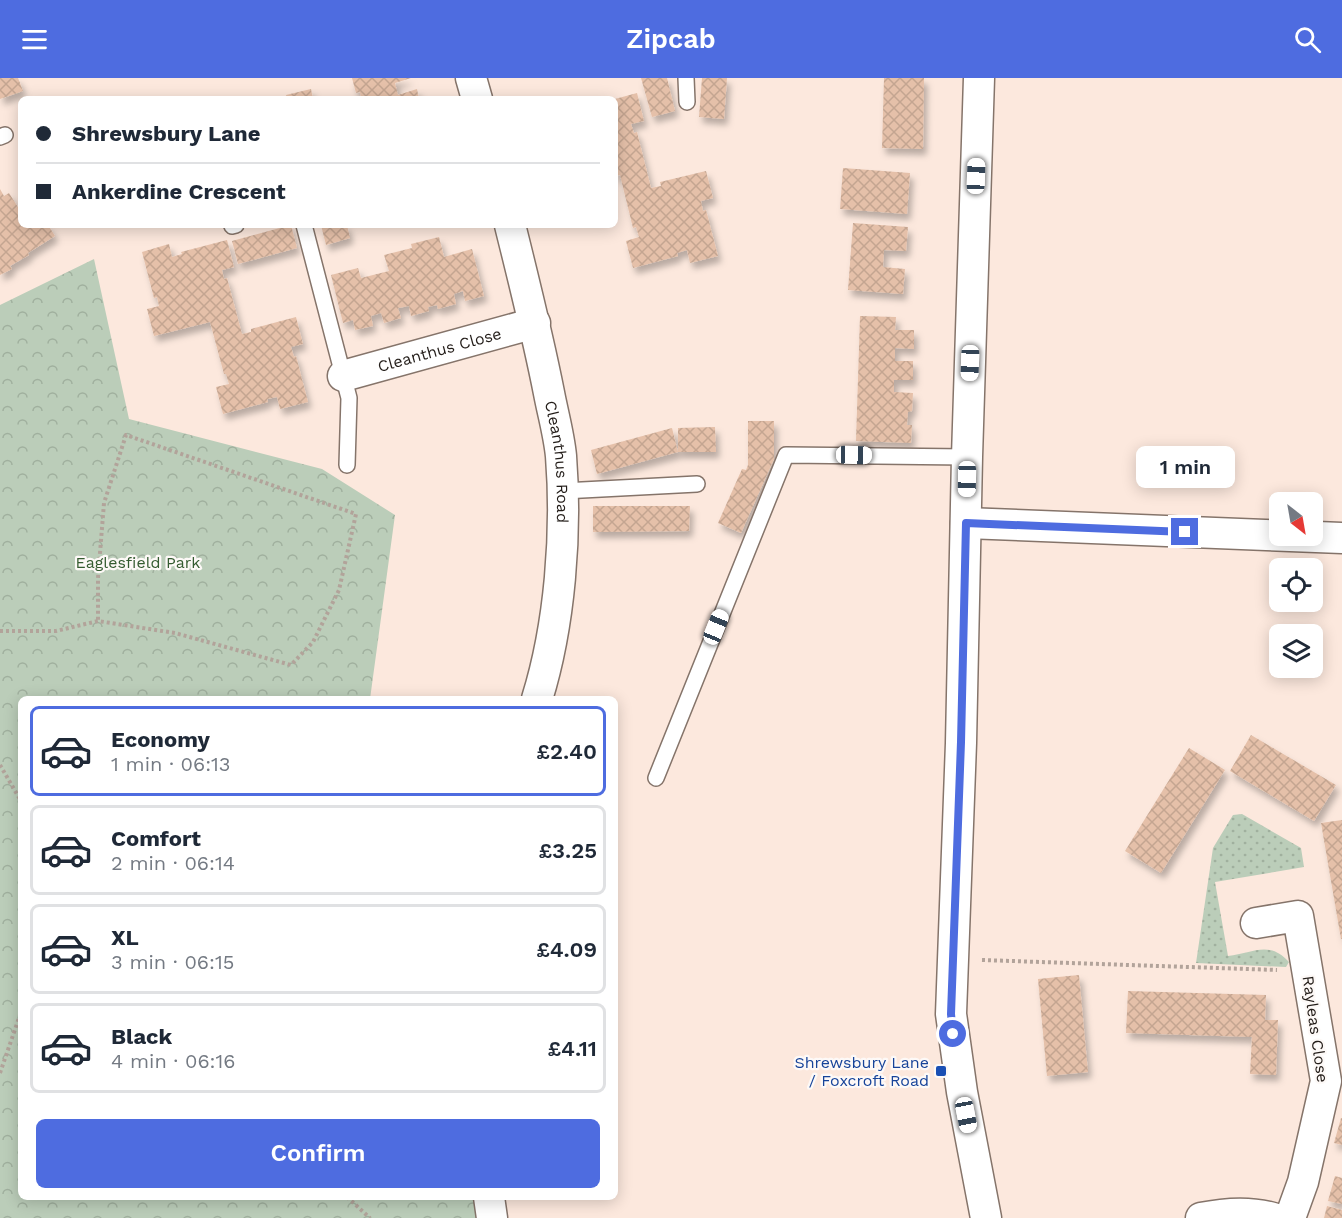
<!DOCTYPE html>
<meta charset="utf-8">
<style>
:root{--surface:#fff;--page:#f2f2f3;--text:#1f2937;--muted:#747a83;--line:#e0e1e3;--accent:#4e6ce0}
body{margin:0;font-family:"Work Sans",sans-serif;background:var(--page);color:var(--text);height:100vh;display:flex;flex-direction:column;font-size:22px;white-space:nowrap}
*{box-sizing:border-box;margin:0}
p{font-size:20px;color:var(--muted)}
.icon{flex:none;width:33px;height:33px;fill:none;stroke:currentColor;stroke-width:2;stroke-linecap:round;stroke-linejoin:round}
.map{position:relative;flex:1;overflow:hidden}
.details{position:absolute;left:18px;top:618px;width:600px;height:504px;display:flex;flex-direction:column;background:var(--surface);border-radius:9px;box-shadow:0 3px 15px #0003}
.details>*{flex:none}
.top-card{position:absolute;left:18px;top:18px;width:600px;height:132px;border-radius:9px;box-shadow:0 3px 15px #0003;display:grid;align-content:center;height:132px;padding:0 18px;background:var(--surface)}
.needle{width:39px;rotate:149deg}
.controls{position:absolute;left:1269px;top:414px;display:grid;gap:12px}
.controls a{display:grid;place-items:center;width:54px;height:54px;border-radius:9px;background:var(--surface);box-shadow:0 3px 15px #0003;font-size:30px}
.end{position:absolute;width:27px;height:27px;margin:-14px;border:8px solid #4e6ce0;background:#fff;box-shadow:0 0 0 3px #fff}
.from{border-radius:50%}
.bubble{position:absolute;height:42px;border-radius:9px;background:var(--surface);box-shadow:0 3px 15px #0003;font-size:20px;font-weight:600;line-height:42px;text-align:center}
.car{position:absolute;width:18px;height:36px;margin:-18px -9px;border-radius:8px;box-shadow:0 0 4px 2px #0007;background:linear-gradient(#fff 24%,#345 0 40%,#fff 0 76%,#345 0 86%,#fff 0)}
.top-card b{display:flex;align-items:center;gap:21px;height:57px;font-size:22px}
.top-card b+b{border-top:2px solid var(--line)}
.top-card i{width:15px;height:15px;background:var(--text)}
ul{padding:10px 0 0;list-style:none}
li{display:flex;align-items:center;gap:18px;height:90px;margin:0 12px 9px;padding:0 6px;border:3px solid var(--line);border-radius:9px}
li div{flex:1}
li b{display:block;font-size:22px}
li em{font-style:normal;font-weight:600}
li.selected{border-color:var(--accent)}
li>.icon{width:54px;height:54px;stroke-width:1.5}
.button{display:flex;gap:12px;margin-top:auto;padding:12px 18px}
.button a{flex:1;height:69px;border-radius:9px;background:var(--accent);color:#fff;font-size:24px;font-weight:600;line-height:69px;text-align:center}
header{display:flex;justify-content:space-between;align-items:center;height:78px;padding:0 18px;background:var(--accent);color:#fff;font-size:27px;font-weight:600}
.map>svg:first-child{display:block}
.grass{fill:url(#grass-dots)}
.park{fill:url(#park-crowns)}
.building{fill:url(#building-cross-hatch);filter:url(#shadow)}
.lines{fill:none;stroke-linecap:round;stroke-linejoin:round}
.lane-casing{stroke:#85746a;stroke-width:18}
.street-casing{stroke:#85746a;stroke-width:33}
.path{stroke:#b2a39a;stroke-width:4;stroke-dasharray:3 3;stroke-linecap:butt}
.lane{stroke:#fff;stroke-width:15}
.street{stroke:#fff;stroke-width:30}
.route{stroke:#4e6ce0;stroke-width:8}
.transit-dot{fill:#1a4fb4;stroke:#fdf9f7;stroke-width:2}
.labels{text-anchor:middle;stroke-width:4.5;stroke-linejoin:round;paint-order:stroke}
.street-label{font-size:16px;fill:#231d19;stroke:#fdf9f7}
.park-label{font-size:16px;fill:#345b30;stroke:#fdf9f7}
.transit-label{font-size:16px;fill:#164399;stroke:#fdf9f7;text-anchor:end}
</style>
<header><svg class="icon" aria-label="menu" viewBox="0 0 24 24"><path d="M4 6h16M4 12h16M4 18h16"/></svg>Zipcab<svg class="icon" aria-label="search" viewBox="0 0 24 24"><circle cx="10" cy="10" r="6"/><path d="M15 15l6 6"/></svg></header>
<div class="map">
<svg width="1342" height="1140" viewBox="0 0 1342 1140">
<defs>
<pattern id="grass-dots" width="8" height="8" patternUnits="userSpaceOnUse" patternTransform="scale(1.5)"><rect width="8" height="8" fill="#bbcdb9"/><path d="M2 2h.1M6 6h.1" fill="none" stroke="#a0b09e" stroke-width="1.8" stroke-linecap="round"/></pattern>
<pattern id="park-crowns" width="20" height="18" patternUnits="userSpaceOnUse" patternTransform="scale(1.5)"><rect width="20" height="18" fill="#bbcdb9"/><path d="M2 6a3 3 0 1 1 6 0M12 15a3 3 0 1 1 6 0" fill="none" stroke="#a0b09e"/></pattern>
<pattern id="building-cross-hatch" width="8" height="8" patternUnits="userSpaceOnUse" patternTransform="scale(1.5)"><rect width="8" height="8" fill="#e5c0a9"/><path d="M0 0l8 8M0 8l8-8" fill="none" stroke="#c4a591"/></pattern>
<filter id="shadow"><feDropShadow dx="3.5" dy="6" stdDeviation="3" flood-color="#0004"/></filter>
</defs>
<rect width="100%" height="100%" fill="#fce8dd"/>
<path class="grass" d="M 1242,736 L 1301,770 L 1304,789 L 1215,804 L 1228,878 C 1253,875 1269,862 1289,884 L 1286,889 L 1196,885 L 1213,770 L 1233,737 Z"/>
<path class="park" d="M 94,181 L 129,341 L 322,391 L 395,437 L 370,621 L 21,621 L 21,1119 L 475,1119 L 478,1140 L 0,1140 L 0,227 Z"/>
<g class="building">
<path d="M 0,0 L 18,0 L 23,13 L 0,21 Z"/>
<path d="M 352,0 L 411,0 L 395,5 L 398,17 L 417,11 L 419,21 L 361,21 L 360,14 L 356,15 Z"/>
<path d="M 641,0 L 667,0 L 675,33 L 652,39 Z"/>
<path d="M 702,0 L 727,0 L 724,41 L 699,39 Z"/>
<path d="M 884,0 L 924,0 L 923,71 L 882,70 Z"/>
<path d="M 311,11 L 313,21 L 287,21 L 286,17 Z"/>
<path d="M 637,15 L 644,43 L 631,46 L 634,55 L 637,54 L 651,110 L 661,108 L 660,104 L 706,93 L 713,120 L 701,123 L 703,133 L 706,132 L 718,178 L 690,185 L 687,172 L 677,175 L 678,178 L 633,190 L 626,163 L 639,159 L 636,149 L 633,150 L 620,97 L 615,98 L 615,21 Z"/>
<path d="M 843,90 L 910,95 L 907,136 L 840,131 Z"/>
<path d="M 0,111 L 4,118 L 9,115 L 21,134 L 21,147 L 48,147 L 55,158 L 28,175 L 29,177 L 10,188 L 12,191 L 0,197 Z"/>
<path d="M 853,145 L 908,149 L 906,173 L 884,172 L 883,189 L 905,191 L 903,216 L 848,212 Z"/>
<path d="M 291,147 L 297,170 L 238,186 L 232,163 Z"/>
<path d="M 321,147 L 347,147 L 350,160 L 326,167 Z"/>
<path d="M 439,159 L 444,179 L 472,171 L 484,218 L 465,223 L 463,213 L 454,216 L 456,226 L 438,231 L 437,227 L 428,229 L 429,233 L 411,238 L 409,228 L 398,230 L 401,240 L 384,245 L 381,235 L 371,238 L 373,248 L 355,252 L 353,242 L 343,245 L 331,197 L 358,190 L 361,200 L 389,193 L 384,177 L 412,170 L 411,166 Z"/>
<path d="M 227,162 L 234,189 L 222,192 L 224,201 L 227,200 L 242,256 L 251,254 L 251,251 L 296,239 L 303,266 L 291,269 L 294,279 L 296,278 L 308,324 L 280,331 L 277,319 L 267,321 L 268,324 L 223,336 L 216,309 L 229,306 L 226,296 L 224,296 L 210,244 L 154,258 L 147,231 L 159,228 L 157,219 L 154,220 L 142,174 L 169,166 L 172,179 L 182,176 L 181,174 Z"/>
<path d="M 860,238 L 896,239 L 895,252 L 914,252 L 914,271 L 895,270 L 895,283 L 913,283 L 913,302 L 894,302 L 894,314 L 913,315 L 912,333 L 908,334 L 907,347 L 912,347 L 911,365 L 856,363 Z"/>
<path d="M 748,343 L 774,343 L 774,381 L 741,455 L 718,445 L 742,391 L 746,392 L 748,387 Z"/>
<path d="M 715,349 L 716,374 L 678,374 L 597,396 L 591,372 L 672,350 L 678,374 L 678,350 Z"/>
<path d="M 593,428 L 690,428 L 689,453 L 593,454 Z"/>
<path d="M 1251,657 L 1336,707 L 1314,743 L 1230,693 Z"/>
<path d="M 1189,670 L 1225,692 L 1161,795 L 1125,773 Z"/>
<path d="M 1342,742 L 1342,861 L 1341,861 L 1321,745 Z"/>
<path d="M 1079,897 L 1088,994 L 1047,998 L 1038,901 Z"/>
<path d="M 1128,913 L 1266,917 L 1265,942 L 1278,942 L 1276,997 L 1250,996 L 1252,959 L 1126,955 Z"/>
<path d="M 1341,1040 L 1342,1040 L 1342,1067 L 1334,1065 Z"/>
<path d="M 1335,1098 L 1342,1100 L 1342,1126 L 1328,1123 Z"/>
<path d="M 1327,1128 L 1342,1132 L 1342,1140 L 1324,1140 Z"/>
</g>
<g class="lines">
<g class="lane-casing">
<g id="lane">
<path d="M 686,0 L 687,24"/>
<path d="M 0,59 L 5,57"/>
<path d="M 304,147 L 349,320 L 347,387"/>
<path d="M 232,148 L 236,147"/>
<path d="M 563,413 L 697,406"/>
<path d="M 656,700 L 786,377 L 967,379"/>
</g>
</g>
<g class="street-casing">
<g id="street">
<path d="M 471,0 L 477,21"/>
<path d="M 979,0 L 967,379 L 961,665 L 951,936 L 962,1014 L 986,1140"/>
<path id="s1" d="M 510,147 C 524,203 538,259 549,315 C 553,336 559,357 561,378 C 567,455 560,547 537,621"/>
<path id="s2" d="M 343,298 L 535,245"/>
<path d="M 966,445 L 1342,460"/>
<path d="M 1256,845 L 1298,838 L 1326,1003 L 1303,1104 L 1290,1140"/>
<path d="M 489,1119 L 492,1140"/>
<path d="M 1201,1140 C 1225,1135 1249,1133 1273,1140"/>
</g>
</g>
<g class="path">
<path d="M 0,553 L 56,553 L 98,543 L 175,555 L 291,587 L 313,564 L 339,512 L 356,436 L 126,357 L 104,425 L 98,500 L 98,543"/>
<path d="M 0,687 L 21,723"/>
<path d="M 982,882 L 1277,892"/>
<path d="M 0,995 L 21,934"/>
<path d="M 347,1119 L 370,1140"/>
</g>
<use href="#lane" class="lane"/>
<use href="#street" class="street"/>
</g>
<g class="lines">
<path class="route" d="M 953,956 L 951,936 L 961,664 L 966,445 L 1185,454"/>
</g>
<rect class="transit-dot" x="935" y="987" width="12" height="12" rx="3"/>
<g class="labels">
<g class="street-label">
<text dy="6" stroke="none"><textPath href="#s2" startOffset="100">Cleanthus Close</textPath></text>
<text dy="6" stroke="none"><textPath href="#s1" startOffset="242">Cleanthus Road</textPath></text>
<text transform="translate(1316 951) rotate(82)" y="6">Rayleas Close</text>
</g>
<g class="park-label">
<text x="138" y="490">Eaglesfield Park</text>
</g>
<g class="transit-label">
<text x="929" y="990">Shrewsbury Lane<tspan x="929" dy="18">/ Foxcroft Road</tspan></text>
</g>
</g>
</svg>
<div class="controls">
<a><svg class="needle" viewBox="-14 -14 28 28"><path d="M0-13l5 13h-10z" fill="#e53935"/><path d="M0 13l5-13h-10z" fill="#747a83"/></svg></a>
<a><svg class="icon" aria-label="locate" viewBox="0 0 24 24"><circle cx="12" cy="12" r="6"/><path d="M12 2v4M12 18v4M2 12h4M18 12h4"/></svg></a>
<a><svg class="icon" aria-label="layers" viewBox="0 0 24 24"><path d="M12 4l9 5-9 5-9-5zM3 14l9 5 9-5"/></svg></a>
</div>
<i class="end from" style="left:953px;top:956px"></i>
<i class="end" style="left:1185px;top:454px"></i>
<div class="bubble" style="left:1136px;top:368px;width:99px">1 min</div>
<i class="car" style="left:976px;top:98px;rotate:2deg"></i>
<i class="car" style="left:970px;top:285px;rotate:182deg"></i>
<i class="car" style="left:854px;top:377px;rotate:91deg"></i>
<i class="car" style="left:967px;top:401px;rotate:181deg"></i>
<i class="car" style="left:716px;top:549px;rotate:22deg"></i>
<i class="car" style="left:966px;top:1037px;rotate:169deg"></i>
<div class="top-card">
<b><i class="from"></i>Shrewsbury Lane</b>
<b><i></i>Ankerdine Crescent</b>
</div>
<section class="details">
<ul>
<li class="selected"><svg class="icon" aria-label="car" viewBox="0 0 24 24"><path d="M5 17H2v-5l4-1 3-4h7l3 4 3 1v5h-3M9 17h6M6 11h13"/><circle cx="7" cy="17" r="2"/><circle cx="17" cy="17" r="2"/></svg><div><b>Economy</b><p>1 min · 06:13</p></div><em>£2.40</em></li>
<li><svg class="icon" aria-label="car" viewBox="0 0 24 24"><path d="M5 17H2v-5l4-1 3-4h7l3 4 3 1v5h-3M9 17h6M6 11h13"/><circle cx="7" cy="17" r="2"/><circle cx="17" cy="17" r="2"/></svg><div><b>Comfort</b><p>2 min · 06:14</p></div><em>£3.25</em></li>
<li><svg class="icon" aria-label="car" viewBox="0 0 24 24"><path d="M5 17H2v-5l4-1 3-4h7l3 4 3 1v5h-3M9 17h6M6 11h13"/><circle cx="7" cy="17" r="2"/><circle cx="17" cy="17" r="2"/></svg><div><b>XL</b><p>3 min · 06:15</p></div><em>£4.09</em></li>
<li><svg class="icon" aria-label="car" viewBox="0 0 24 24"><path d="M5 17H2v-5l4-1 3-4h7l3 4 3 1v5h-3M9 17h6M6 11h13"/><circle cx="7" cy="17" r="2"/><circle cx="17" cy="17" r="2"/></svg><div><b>Black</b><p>4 min · 06:16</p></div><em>£4.11</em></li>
</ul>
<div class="button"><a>Confirm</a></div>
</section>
</div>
